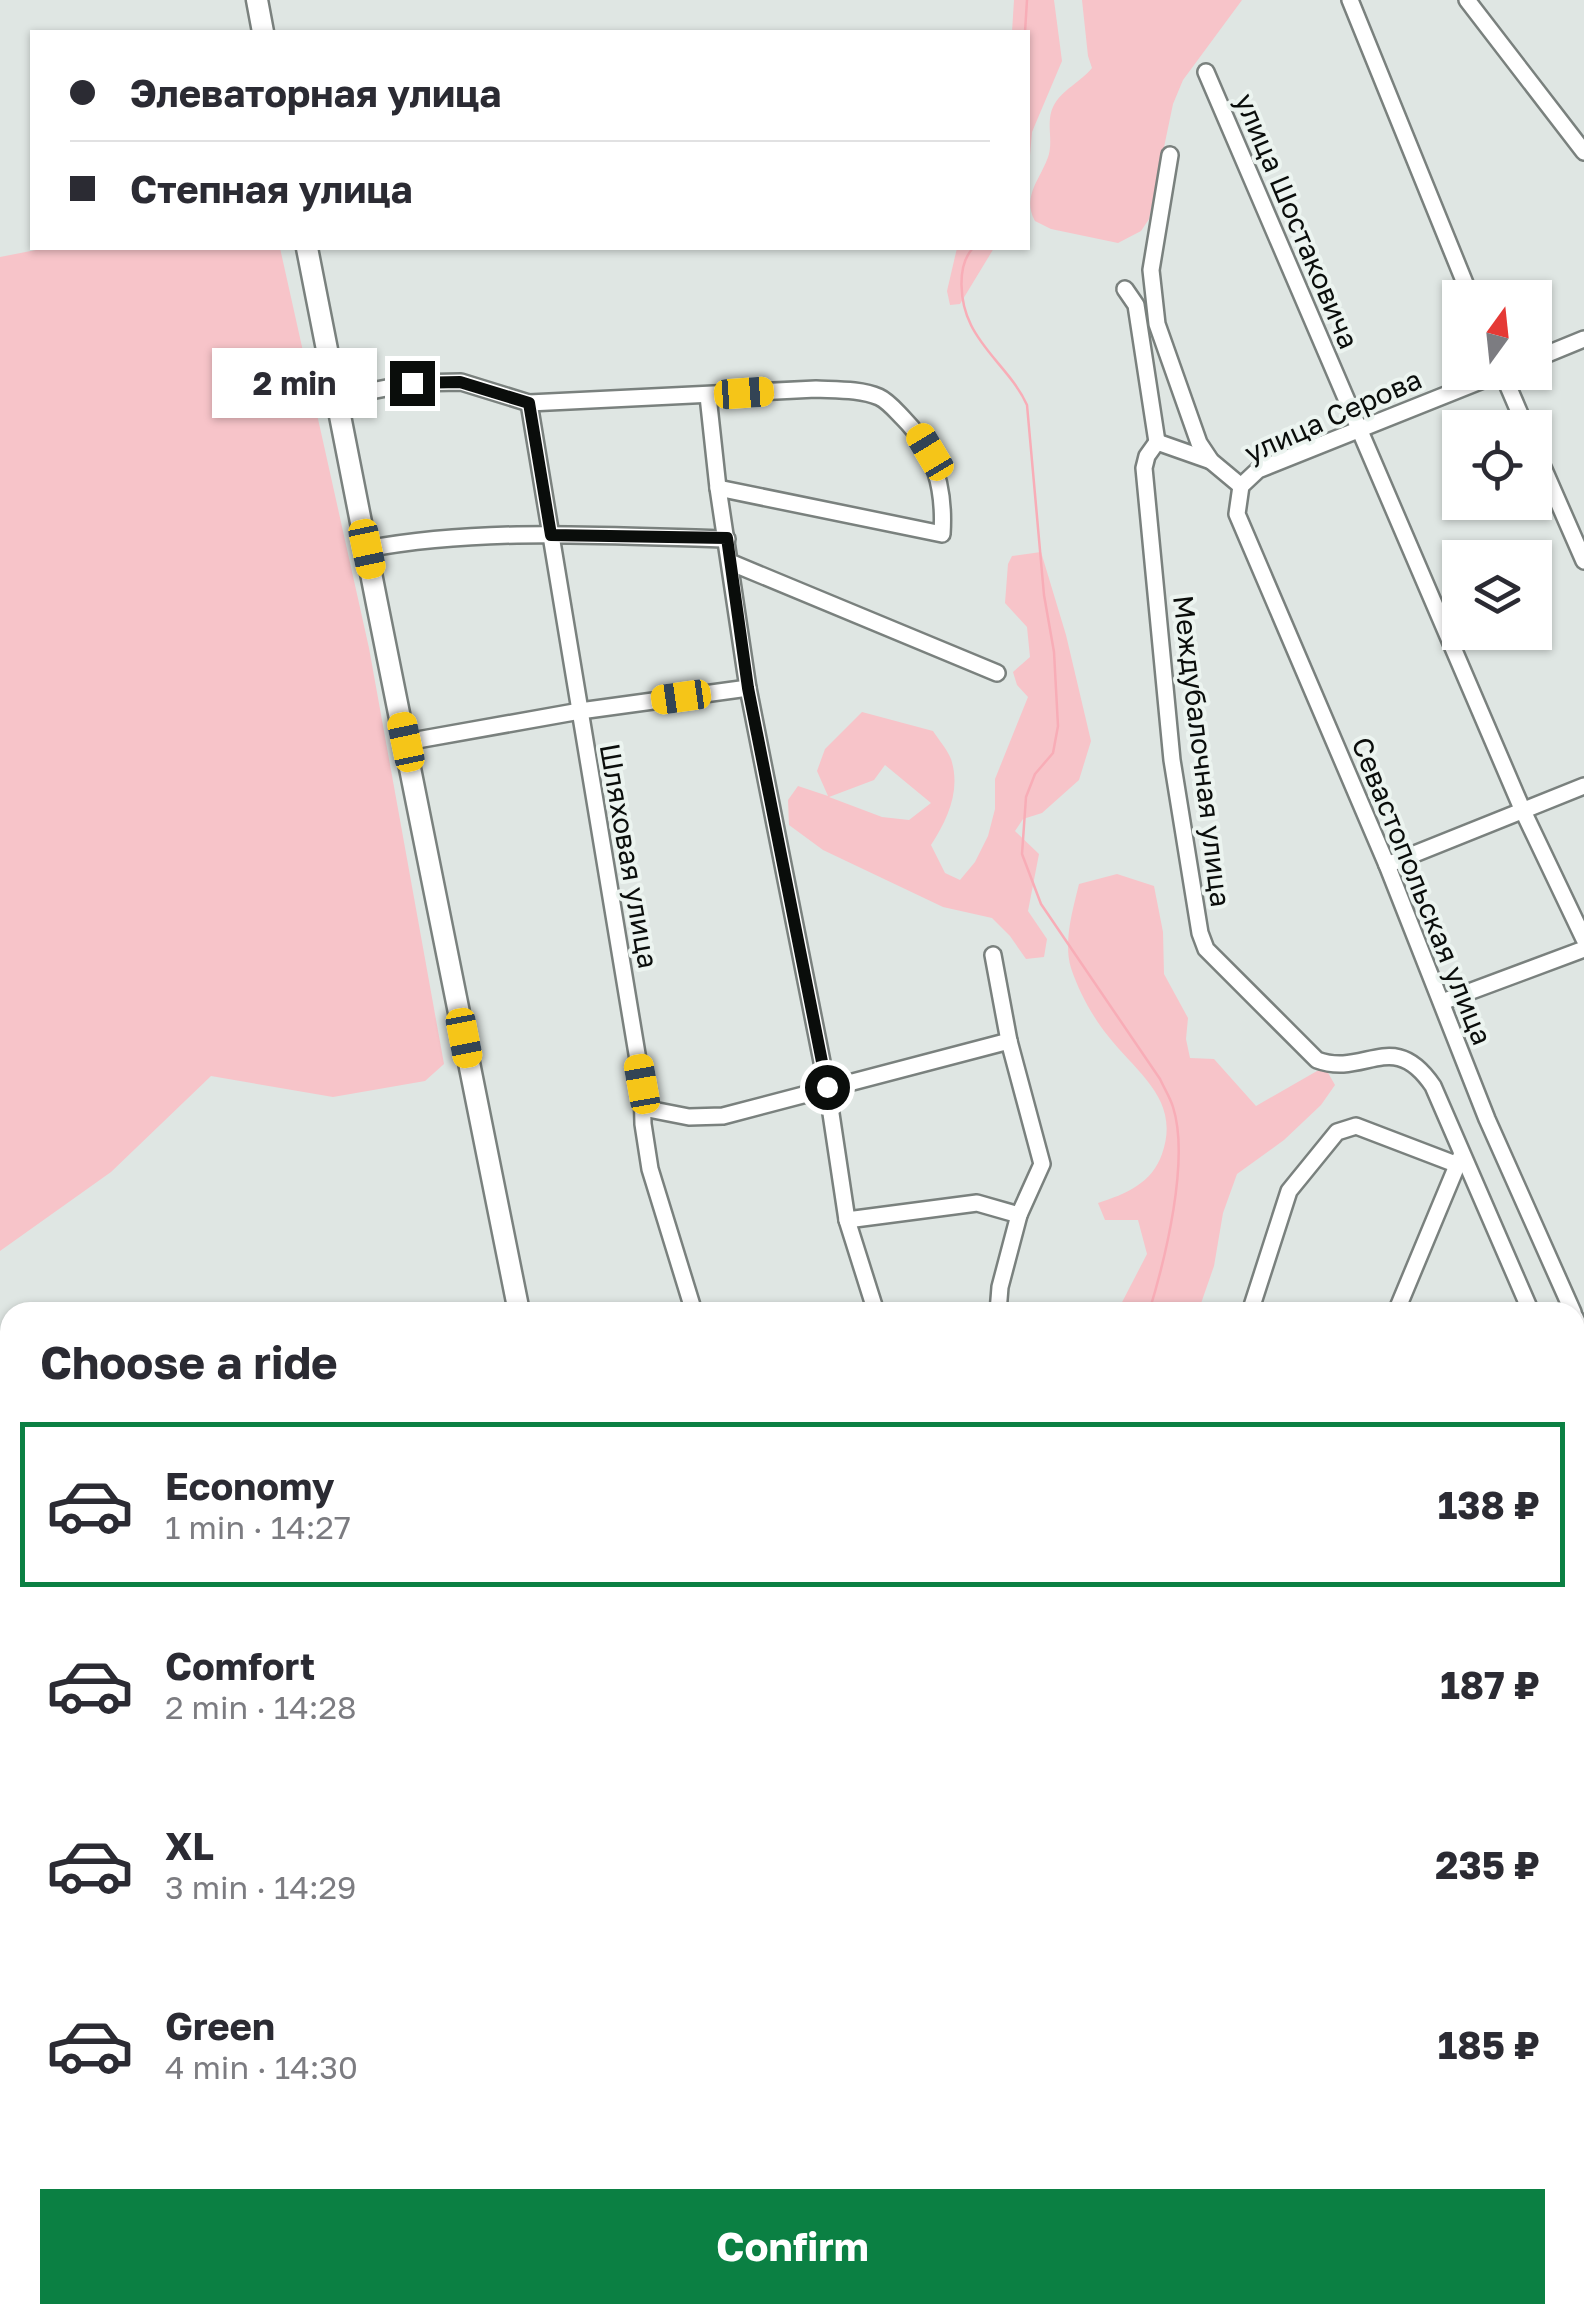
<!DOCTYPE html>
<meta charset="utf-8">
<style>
:root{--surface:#fff;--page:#f7f7f7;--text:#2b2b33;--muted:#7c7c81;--line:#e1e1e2;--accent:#0b8043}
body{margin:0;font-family:"Golos Text",sans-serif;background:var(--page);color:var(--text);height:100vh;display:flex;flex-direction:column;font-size:38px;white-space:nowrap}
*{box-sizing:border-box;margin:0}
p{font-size:32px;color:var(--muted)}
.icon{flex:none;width:55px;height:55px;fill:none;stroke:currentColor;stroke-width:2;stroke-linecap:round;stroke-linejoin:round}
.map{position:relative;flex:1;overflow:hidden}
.details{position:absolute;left:0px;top:1302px;width:1585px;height:1022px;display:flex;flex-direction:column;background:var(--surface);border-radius:30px 30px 0 0;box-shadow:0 2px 8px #0004}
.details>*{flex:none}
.hud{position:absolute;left:30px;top:30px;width:1000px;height:220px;border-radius:0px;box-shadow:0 2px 8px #0004;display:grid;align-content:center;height:220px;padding:0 40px;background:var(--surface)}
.needle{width:65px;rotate:15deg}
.tools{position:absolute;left:1442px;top:280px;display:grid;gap:20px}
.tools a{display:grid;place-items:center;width:110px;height:110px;border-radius:0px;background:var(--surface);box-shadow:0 2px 8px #0004;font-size:50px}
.end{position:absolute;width:45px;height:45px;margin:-22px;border:12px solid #0a0d0b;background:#fff;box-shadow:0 0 0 5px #fff}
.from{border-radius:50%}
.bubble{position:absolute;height:70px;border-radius:0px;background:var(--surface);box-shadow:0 2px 8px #0004;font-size:32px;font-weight:700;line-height:70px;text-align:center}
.car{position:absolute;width:30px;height:60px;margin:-30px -15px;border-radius:12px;box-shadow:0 0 8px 2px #0007;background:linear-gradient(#f5c518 24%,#345 0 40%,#f5c518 0 76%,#345 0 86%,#f5c518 0)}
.hud b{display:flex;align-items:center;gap:35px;height:95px;font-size:38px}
.hud b+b{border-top:2px solid var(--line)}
.hud i{width:25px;height:25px;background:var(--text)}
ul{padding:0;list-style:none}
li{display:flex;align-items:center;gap:30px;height:165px;margin:0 20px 15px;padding:0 20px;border:5px solid transparent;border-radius:0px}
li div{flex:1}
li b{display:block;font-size:38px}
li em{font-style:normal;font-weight:700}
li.current{border-color:var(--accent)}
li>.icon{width:90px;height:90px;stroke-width:1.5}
h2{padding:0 40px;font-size:45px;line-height:120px}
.action{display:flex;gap:20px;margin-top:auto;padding:20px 40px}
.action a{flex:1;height:115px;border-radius:0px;background:var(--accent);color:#fff;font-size:40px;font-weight:700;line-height:115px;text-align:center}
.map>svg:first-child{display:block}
.green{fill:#f7c4c9;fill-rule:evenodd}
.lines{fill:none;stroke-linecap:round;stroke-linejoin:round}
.stream{stroke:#f8adb7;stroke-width:2.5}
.minor-casing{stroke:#7a817e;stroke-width:20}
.major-casing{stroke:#7a817e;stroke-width:25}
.minor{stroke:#fff;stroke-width:15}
.major{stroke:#fff;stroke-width:20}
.route{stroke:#0a0d0b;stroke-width:12}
.labels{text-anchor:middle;stroke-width:8;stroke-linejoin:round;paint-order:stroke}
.street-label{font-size:28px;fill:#0a0d0b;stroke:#ecf4f0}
</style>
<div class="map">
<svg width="1584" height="2323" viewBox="0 0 1584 2323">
<rect width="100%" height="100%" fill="#dfe6e3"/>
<g class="green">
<path d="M 1014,0 L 1054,0 L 1062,61 L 1032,132 L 1028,179 L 1028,32 L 1012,32 Z"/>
<path d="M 1082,0 L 1242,0 L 1183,80 L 1173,104 L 1149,219 L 1141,231 L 1118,243 L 1051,229 L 1035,221 C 1021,195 1042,178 1049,154 C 1053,139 1046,122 1053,107 C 1061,90 1081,82 1092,68 L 1088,56 Z"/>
<path d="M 46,248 L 280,248 L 369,648 L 444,1064 L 425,1081 L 333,1097 L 211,1076 L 111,1172 L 0,1251 L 0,257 Z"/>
<path d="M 957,248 L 994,248 L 960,304 L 950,305 L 947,291 Z"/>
<path d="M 1041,552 L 1066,635 L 1091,741 L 1079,780 L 1042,813 L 1023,819 L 1015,831 L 1039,854 L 1028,911 L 1047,939 L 1044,957 L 1026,959 L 1010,936 L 992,918 L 943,907 L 823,850 L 789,825 L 788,800 L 798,786 L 828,796 L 817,771 L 825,749 L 862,712 L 933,731 C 938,739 947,749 951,759 C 961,790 948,819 931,845 L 945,873 L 960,880 L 975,862 L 988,836 L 995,809 L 995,779 L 1028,697 L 1017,685 L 1013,672 L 1030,657 L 1027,627 L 1005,603 L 1008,564 L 1012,556 ZM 885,765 L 931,803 L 909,820 L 882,817 L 829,797 L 874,780 Z"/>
<path d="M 1117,874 L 1154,886 L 1163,932 L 1164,974 L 1188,1018 L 1186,1039 L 1190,1058 L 1214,1059 L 1256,1106 L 1317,1071 L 1327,1071 L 1335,1085 L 1321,1105 L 1284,1140 L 1237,1174 L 1223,1213 L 1214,1266 L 1198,1312 L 1117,1312 L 1147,1254 L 1138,1220 L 1105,1220 L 1098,1203 C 1126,1194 1152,1183 1162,1154 C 1181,1100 1138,1074 1108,1036 C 1092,1016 1079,992 1071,968 C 1063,942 1073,909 1079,884 Z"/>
<path d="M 10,1568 L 10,1765 L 0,1769 L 0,1569 Z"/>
<path d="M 10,2023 L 10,2118 L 0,2110 L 0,2036 Z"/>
</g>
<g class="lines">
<g class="stream">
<path d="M 1025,32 L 1027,0"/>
<path d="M 973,248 C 956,266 960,303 971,325 C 985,354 1013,374 1027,405 L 1044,595 L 1054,652 L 1058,726 L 1053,753 L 1035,774 L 1026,797 L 1022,854 L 1041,904 L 1160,1079 C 1164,1088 1170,1097 1173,1107 C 1190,1160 1165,1260 1149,1312"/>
</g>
<g class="minor-casing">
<g id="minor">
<path d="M 1350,0 L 1471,298"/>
<path d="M 1467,0 L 1584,152"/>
<path d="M 1206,72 L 1523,811 L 1584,939"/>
<path d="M 1170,155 L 1151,270 L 1157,324 L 1199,443 L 1211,461 L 1241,486"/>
<path d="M 1125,289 L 1136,305 L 1157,442"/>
<path d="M 1535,359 L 1584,339"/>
<path d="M 1502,372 L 1526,428"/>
<path d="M 1503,372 L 1258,470 L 1241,486 L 1237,514 L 1387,865 L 1487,1119 L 1573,1312"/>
<path d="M 708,396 L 718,488 L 748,688 L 827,1087 L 847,1220 L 876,1312"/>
<path d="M 335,398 L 412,383 L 461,382 L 529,403 L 816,389 C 836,390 861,389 879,397 C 888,401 896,411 903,418 C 935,450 945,489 942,534 L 718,488"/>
<path d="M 529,403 L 642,1084 L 643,1124 L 650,1169 L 694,1312"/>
<path d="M 1157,442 L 1147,456 L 1144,468 L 1172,760 L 1200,933 L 1206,949 L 1317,1060 C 1365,1078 1393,1027 1433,1086 L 1531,1312"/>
<path d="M 1157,442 L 1211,461"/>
<path d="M 1535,449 L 1584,561"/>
<path d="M 367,549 C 485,527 607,536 727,539"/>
<path d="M 732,563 L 997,673"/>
<path d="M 406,742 L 580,711 L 748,688"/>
<path d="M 1387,865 L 1584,786"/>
<path d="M 993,955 L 1009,1041 L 1042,1164 L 1019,1215 L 1000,1287 L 998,1312"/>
<path d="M 1442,1002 L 1584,949"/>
<path d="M 643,1108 L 689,1117 L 723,1116 L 1009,1041"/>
<path d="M 847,1220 L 977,1203 L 1019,1215"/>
<path d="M 1250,1312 L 1289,1191 L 1337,1132 L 1356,1126 L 1458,1165"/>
<path d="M 1396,1312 L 1461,1156"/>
<path d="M 1575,1317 L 1584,1337"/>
<path d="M 1575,1415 L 1584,1436"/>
<path d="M 1575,1571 L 1584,1569"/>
<path d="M 1575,1709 L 1584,1689"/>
<path d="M 0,1975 L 10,1984"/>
<path d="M 1575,2083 L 1584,2062"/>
<path d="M 0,2241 L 10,2248"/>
<path d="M 98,2315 L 108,2323"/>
<path d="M 273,2315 L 284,2323"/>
<path d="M 452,2315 L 464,2323"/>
<path d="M 902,2315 L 904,2323"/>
<path d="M 1089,2315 L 1090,2323"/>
<path d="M 1269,2315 L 1271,2323"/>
<path d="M 1490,2315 L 1490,2323"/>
<path d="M 314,2323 L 320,2315"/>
</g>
</g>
<g class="major-casing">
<g id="major">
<path d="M 257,0 L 263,32"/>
<path d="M 307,248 C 376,603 448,958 519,1312"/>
<path d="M 719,2315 L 720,2323"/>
</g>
</g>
<use href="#minor" class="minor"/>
<use href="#major" class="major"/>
</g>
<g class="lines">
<path class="route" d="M 412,383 L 460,382 L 529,403 L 551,535 L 727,538 L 748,688 L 827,1087"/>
</g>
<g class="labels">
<g class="street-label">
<text transform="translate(1297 221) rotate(67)" y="10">улица Шостаковича</text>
<text transform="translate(1333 416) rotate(-24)" y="10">улица Серова</text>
<text transform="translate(1202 751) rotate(83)" y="10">Междубалочная улица</text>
<text transform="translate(629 856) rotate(80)" y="10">Шляховая улица</text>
<text transform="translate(1422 891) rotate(68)" y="10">Севастопольская улица</text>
</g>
</g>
</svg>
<div class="tools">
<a><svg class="needle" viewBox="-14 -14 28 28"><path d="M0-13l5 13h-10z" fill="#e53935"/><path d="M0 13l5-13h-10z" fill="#7c7c81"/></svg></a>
<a><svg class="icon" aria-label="locate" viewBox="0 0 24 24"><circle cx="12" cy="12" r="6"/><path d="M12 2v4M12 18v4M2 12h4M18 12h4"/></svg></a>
<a><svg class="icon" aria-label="layers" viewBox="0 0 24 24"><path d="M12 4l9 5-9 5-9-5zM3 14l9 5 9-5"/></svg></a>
</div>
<i class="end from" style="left:827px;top:1087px"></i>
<i class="end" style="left:412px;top:383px"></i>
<div class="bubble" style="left:212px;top:348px;width:165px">2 min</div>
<i class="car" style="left:744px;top:393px;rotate:86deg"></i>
<i class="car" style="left:930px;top:452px;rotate:329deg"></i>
<i class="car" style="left:367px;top:549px;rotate:168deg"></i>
<i class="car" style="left:681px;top:697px;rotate:262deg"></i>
<i class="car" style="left:406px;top:742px;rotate:348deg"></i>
<i class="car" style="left:464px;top:1038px;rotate:169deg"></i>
<i class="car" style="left:642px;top:1084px;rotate:350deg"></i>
<div class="hud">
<b><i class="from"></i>Элеваторная улица</b>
<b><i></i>Степная улица</b>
</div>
<section class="details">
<h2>Choose a ride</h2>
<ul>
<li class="current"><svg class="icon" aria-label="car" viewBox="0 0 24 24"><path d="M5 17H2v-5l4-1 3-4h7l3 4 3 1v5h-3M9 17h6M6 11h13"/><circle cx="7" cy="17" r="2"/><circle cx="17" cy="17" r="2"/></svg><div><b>Economy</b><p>1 min · 14:27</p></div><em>138 ₽</em></li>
<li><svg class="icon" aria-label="car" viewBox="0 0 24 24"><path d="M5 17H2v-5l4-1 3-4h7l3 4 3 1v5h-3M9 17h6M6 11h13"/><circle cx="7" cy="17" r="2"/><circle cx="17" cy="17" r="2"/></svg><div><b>Comfort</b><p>2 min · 14:28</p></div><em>187 ₽</em></li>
<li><svg class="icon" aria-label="car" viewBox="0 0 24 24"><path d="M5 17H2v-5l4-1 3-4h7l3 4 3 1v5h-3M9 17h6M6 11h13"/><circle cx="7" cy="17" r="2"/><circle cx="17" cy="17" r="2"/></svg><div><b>XL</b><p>3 min · 14:29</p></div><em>235 ₽</em></li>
<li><svg class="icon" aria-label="car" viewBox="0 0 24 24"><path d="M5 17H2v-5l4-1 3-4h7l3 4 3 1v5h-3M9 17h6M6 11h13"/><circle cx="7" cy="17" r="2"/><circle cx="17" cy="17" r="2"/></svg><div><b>Green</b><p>4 min · 14:30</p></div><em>185 ₽</em></li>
</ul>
<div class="action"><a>Confirm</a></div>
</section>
</div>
